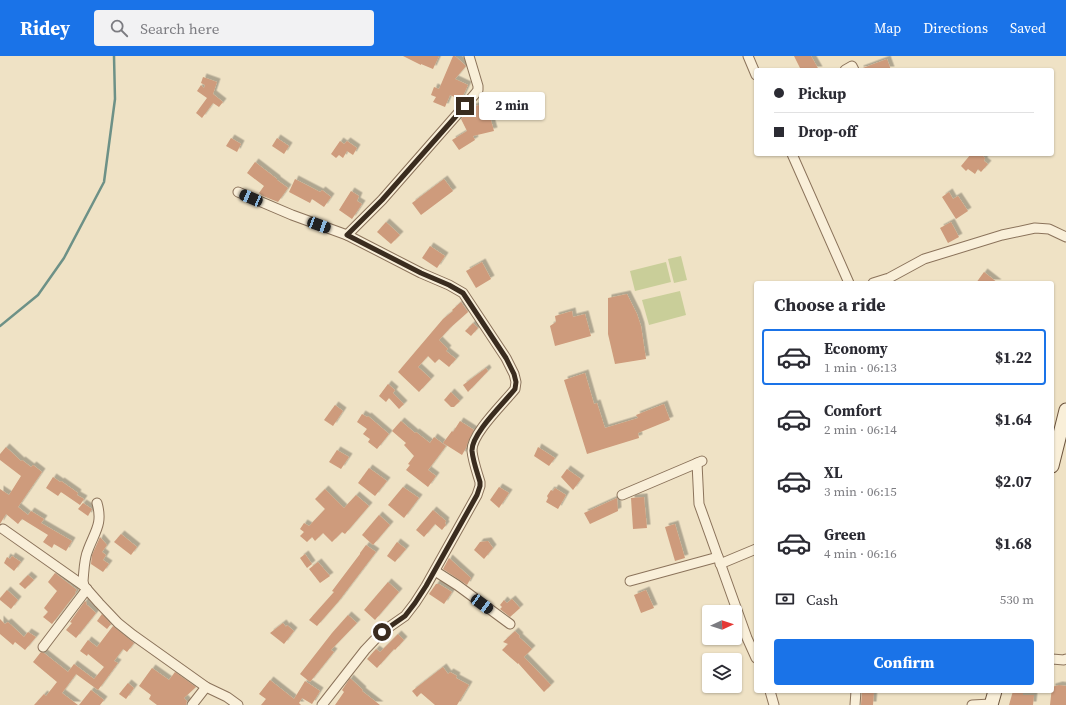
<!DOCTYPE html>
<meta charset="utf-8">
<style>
:root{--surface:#fff;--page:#f2f2f3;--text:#2b2b33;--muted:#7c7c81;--line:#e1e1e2;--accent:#1a73e8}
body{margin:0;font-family:"Source Serif 4",serif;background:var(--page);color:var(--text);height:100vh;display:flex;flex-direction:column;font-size:15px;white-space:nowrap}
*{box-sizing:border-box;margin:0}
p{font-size:13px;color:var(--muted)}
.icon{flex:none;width:22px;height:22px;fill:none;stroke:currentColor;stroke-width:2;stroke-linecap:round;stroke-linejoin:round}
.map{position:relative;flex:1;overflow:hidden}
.side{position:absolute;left:754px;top:225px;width:300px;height:412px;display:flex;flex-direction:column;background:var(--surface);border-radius:4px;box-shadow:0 1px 3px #0004}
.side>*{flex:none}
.hud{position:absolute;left:754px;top:12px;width:300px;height:88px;border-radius:4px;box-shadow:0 1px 3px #0004;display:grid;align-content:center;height:88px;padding:0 20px;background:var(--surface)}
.needle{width:26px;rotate:87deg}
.fabs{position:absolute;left:702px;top:549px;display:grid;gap:8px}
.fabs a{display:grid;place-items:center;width:40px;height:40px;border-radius:4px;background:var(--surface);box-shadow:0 1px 3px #0004;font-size:20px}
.end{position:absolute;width:18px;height:18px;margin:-9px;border:5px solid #3a2c1f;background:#fff;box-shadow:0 0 0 2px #fff}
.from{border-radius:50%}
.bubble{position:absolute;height:28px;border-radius:4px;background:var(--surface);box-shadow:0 1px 3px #0004;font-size:13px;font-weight:700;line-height:28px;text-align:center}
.car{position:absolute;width:12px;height:24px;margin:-12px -6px;border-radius:5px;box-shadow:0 0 3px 1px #0007;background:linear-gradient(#222 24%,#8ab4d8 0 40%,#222 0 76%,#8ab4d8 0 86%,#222 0)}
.hud b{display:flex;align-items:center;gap:14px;height:38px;font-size:15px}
.hud b+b{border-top:1px solid var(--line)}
.hud i{width:10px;height:10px;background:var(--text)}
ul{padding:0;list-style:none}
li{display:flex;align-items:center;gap:12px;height:56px;margin:0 8px 6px;padding:0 12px;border:2px solid transparent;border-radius:4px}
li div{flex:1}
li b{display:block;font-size:15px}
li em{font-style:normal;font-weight:700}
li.selected{border-color:var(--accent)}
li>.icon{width:36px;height:36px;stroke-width:1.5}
h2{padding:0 20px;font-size:18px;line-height:48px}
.pay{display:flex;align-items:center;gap:10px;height:44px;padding:0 20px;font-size:15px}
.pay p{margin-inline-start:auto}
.action{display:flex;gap:8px;margin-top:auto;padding:8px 20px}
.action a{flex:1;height:46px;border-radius:4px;background:var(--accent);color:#fff;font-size:16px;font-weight:700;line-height:46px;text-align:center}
header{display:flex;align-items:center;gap:24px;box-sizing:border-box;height:56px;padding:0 20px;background:var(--accent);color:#fff}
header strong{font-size:19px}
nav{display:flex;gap:22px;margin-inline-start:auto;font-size:14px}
.search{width:280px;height:36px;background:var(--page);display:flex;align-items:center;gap:10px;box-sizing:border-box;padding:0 14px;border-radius:4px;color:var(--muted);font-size:15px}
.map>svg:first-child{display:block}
.green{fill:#c9ce99}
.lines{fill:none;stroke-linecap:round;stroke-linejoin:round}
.stream{stroke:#6d9187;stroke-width:2.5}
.building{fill:#ce9b7b;filter:url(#shadow)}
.minor-casing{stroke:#8b735b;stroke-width:11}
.secondary-casing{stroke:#6c543e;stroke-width:15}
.minor{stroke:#f9efd9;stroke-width:9}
.secondary{stroke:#f9efd9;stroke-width:13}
.route{stroke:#3a2c1f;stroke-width:5}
</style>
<header>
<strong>Ridey</strong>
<div class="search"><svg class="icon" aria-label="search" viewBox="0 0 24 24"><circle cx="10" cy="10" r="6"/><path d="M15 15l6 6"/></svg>Search here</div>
<nav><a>Map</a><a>Directions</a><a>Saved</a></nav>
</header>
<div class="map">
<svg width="1066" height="649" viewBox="0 0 1066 649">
<defs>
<filter id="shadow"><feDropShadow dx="3.5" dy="-3.5" stdDeviation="0" flood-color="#0004"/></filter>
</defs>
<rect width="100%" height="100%" fill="#efe2c5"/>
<g class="green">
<path d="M 681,200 L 687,224 L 674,227 L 668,203 Z"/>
<path d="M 666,206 L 671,226 L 635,235 L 630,215 Z"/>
<path d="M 680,235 L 686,259 L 649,269 L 642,244 Z"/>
</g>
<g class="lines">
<path class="stream" d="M 0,270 L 38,239 L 64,202 L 104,126 L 115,43 L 114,0"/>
</g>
<g class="building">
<path d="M 403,0 L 439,0 L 433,13 L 421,8 L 421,9 Z"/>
<path d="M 453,0 L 455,0 L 466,10 L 455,23 L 468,29 L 461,44 L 450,39 L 445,51 L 433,46 L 436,41 L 431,39 L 434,31 L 439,33 Z"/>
<path d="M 794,0 L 811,0 L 819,14 L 801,14 Z"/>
<path d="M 887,3 L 891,14 L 860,14 L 860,13 Z"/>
<path d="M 203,21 L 217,26 L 213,38 L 223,46 L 219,51 L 213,47 L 202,62 L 196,57 L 207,42 L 197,35 L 201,29 L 204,32 L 205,29 L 201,27 Z"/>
<path d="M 486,47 L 494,75 L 473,80 L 475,84 L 459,94 L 452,84 L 467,75 L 461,63 L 464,59 L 471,56 L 470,53 L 472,51 Z"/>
<path d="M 231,82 L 241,88 L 237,96 L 226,90 Z"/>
<path d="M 277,82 L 289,90 L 284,98 L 272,90 Z"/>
<path d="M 340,85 L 344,88 L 347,85 L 357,92 L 353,99 L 347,95 L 343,102 L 339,99 L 336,102 L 331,98 Z"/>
<path d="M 971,98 L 981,98 L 985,102 L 984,105 L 988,108 L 981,116 L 978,113 L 975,118 L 968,113 L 966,115 L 961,110 Z"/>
<path d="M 255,106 L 277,123 L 277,124 L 288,132 L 278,146 L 263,140 L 259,137 L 264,130 L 247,117 Z"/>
<path d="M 295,123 L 320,136 L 322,134 L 331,141 L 324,151 L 312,143 L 310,147 L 289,136 Z"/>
<path d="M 444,123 L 453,135 L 421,159 L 412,147 Z"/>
<path d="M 351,135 L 359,140 L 357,145 L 362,148 L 352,163 L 339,154 Z"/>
<path d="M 949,136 L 953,143 L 958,140 L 968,155 L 956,163 L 942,141 Z"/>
<path d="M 386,166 L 400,179 L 391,188 L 377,176 Z"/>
<path d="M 951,166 L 959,181 L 948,187 L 940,172 Z"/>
<path d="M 430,190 L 445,200 L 437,212 L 422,202 Z"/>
<path d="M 482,206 L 491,223 L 476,232 L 466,215 Z"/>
<path d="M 984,216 L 998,227 L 976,227 Z"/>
<path d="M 627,238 L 637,258 L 641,270 L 646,303 L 615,308 L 608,278 L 608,242 Z"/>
<path d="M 461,246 L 468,256 L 450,272 L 439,284 L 448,293 L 446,295 L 456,303 L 449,311 L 439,303 L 435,307 L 428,300 L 418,311 L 431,323 L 419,336 L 398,316 L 443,263 L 453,255 L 452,254 Z"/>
<path d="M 572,255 L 573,261 L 585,258 L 591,280 L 555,290 L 550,270 L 556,266 L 555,260 Z"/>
<path d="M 473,267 L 478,272 L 471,280 L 465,275 Z"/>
<path d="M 486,312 L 488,315 L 468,336 L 463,329 Z"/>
<path d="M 585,317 L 594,348 L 597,347 L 605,372 L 638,362 L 636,359 L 664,348 L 670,364 L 638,377 L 639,382 L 587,398 L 564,324 Z"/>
<path d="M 388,328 L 395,334 L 393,337 L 404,348 L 399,353 L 389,342 L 386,346 L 379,340 Z"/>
<path d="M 451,336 L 460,345 L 454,351 L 451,351 L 444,344 Z"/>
<path d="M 335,349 L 343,355 L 333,370 L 324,364 Z"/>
<path d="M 362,358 L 367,361 L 368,360 L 389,378 L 377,393 L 368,386 L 370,383 L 363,378 L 367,373 L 357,366 Z"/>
<path d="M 401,365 L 415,377 L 416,376 L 430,387 L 434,381 L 446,390 L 428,414 L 436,420 L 428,431 L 406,414 L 410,409 L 408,408 L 414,400 L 404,389 L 406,387 L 392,375 Z"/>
<path d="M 460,365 L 474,374 L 468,386 L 466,392 L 462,399 L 443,387 L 452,375 L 453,376 Z"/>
<path d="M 6,391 L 21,405 L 22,404 L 31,411 L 33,409 L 42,416 L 18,451 L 28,459 L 31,455 L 44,463 L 41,467 L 72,485 L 66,495 L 54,488 L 52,492 L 43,486 L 48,479 L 22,463 L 18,468 L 6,458 L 0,468 L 0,433 L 9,439 L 21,420 L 0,404 L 0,398 Z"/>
<path d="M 538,391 L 555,402 L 549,410 L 534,400 Z"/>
<path d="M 337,394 L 349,401 L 341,413 L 329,406 Z"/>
<path d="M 369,412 L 387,425 L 375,440 L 358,427 Z"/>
<path d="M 567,413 L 581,423 L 573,434 L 561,421 Z"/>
<path d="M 53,421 L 60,426 L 61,425 L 78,437 L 77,439 L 84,443 L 80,449 L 61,436 L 58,440 L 46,432 Z"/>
<path d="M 403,431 L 419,442 L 404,462 L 388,449 Z"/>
<path d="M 499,431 L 509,437 L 499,452 L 490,444 Z"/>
<path d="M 555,432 L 566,439 L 558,453 L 546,446 L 548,442 L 547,440 L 551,434 L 553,435 Z"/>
<path d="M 325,433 L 344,452 L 356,439 L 369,450 L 345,478 L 342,476 L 332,486 L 323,477 L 315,485 L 312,481 L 307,486 L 300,480 L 304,476 L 300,473 L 304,467 L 309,470 L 325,453 L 315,443 Z"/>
<path d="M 644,441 L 647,472 L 633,473 L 631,442 Z"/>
<path d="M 617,442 L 618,455 L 590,468 L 584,457 Z"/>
<path d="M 83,447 L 92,453 L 88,460 L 78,453 Z"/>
<path d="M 433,454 L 446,465 L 445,467 L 446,469 L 442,474 L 435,468 L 424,481 L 416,474 Z"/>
<path d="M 379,459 L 390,469 L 373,489 L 362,479 Z"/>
<path d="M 675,468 L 685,502 L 675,505 L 665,471 Z"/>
<path d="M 121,478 L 137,491 L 131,499 L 114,486 Z"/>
<path d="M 100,481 L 107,489 L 102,496 L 106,499 L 103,504 L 109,508 L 103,516 L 91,508 L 92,499 Z"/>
<path d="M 488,485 L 493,492 L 484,503 L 474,494 L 480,486 Z"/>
<path d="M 397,486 L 406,493 L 395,506 L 387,500 Z"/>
<path d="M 366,489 L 376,496 L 338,546 L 317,570 L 309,564 L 334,536 L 332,535 L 360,498 L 360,497 Z"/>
<path d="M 305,498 L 312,508 L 307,512 L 300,502 Z"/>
<path d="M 12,500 L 21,506 L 14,515 L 4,507 L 7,501 L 10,503 Z"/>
<path d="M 449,502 L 471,522 L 467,529 L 443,513 Z"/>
<path d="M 318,506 L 330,520 L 320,527 L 309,513 Z"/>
<path d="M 55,517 L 77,534 L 75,536 L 76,537 L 52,568 L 43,561 L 48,556 L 44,552 L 57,535 L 48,526 Z"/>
<path d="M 28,519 L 34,524 L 25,533 L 19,528 Z"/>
<path d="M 388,526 L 399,536 L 375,564 L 364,554 Z"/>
<path d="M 436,528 L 439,528 L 452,536 L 444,548 L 429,538 Z"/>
<path d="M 7,534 L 18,544 L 11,553 L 0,544 L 0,542 Z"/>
<path d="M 646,534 L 654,552 L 641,557 L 634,539 Z"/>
<path d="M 512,543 L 520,552 L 510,561 L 500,553 L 502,551 L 500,549 L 504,544 L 507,547 Z"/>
<path d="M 85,545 L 87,547 L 86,548 L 96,557 L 76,582 L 66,574 L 72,567 L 70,566 Z"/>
<path d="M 102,558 L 111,568 L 107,573 L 97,565 Z"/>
<path d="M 348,559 L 357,567 L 331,594 L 334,596 L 310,626 L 300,618 L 332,577 Z"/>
<path d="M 0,563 L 5,568 L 8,566 L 24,581 L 28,576 L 36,581 L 25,594 L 15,586 L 13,589 L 0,578 Z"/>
<path d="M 283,567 L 286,571 L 287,569 L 294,575 L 284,588 L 270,577 Z"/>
<path d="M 113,570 L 134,587 L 127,596 L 123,593 L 114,605 L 118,607 L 98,634 L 76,618 L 62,637 L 78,649 L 34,649 L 44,638 L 46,640 L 57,626 L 33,606 L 41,596 L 44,597 L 68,616 L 74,608 L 94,623 L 104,611 L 88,598 L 87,600 L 80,595 L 88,584 L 97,591 Z"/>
<path d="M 515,575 L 520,580 L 519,581 L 532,593 L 524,601 L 551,629 L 544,636 L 518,607 L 518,608 L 502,594 L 508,588 L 503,586 Z"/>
<path d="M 398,578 L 404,584 L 395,594 L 394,593 L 377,612 L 367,603 L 376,593 L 380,596 Z"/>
<path d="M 443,611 L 448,618 L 450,616 L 457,620 L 456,622 L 469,629 L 457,649 L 435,649 L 421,637 L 417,641 L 412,635 Z"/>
<path d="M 152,612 L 169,624 L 175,616 L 196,631 L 184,642 L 187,645 L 186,649 L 157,649 L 149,643 L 151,639 L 139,630 Z"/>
<path d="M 350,622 L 363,634 L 362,635 L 380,649 L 335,649 L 344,636 L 342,634 Z"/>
<path d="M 270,624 L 294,643 L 305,625 L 320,635 L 312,648 L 302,642 L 299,647 L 301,649 L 261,649 L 266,643 L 259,638 Z"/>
<path d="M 128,627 L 134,632 L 126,643 L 119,638 Z"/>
<path d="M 1059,629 L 1066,630 L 1066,649 L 1050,649 L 1052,631 Z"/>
<path d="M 91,634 L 104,644 L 100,649 L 79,649 Z"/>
<path d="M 862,635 L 874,635 L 873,649 L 861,649 Z"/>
<path d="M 1013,635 L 1023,635 L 1023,639 L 1034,639 L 1033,649 L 1009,649 Z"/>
</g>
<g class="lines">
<g class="minor-casing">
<g id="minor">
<path d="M 748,0 L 756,19"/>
<path d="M 845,14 L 852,10 L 854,14"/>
<path d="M 792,98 L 849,227"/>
<path d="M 238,136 L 292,159 L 347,179 L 421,217 L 449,229 L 463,237 L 506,302 L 514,318 L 516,326 L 515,333 C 504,347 471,378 472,395 C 473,405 477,416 480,426 L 480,430 L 477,439 L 426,530 L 415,547 L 405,560 L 382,576 L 365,594 L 322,649"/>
<path d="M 347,179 L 382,144 L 475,38 L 478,34 L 478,30 L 469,0"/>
<path d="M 873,227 L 889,222 L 924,203 L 1002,179 L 1035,172 L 1049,173 L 1066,181"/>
<path d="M 697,407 L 699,448 L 718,501 L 747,582 L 756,602"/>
<path d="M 622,439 L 702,405"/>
<path d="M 3,473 L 84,530 L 99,547 L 118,567 L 133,579 L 206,631 L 227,641 L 238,649"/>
<path d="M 720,508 L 756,493"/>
<path d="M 435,515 L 457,529 L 510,568"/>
<path d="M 630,525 L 718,501"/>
<path d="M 84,530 L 83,525 C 84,515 84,503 88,494 C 95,475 103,468 97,447"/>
<path d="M 43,591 L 87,533"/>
<path d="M 1052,603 L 1064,604 L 1066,603"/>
<path d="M 770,635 L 774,649"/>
<path d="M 192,649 L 206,631"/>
<path d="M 855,649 L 856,635"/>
<path d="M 972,649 L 991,648"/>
</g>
</g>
<g class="secondary-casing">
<g id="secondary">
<path d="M 1052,410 L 1066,354"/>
<path d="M 991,649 L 995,635"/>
</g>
</g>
<use href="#minor" class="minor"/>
<use href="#secondary" class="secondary"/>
</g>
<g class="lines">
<path class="route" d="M 382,576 L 405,560 L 415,547 L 426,530 L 477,439 L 480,430 L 480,426 C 477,416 473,405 472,395 C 471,378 504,347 515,333 L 516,326 L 514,318 L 506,302 L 463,237 L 449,229 L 421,217 L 347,179 L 382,144 L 465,50"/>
</g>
</svg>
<div class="fabs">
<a><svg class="needle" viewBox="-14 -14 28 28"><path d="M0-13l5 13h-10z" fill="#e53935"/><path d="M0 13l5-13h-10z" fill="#7c7c81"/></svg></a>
<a><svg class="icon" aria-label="layers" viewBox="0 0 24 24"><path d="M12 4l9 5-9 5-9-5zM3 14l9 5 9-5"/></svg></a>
</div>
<i class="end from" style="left:382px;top:576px"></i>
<i class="end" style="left:465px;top:50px"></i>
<div class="bubble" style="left:479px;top:36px;width:66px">2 min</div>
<i class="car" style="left:251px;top:142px;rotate:293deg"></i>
<i class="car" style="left:319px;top:169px;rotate:110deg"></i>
<i class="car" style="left:482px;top:548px;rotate:126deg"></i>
<div class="hud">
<b><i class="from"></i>Pickup</b>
<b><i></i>Drop-off</b>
</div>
<section class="side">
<h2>Choose a ride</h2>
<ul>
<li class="selected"><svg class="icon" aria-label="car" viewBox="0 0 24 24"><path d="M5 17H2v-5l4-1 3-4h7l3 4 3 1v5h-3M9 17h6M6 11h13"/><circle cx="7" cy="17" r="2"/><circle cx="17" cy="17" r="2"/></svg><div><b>Economy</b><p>1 min · 06:13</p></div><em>$1.22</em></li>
<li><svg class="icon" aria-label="car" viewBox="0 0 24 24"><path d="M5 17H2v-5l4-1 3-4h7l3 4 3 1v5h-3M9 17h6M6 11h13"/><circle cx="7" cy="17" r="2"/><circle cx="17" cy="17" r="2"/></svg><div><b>Comfort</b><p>2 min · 06:14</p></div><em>$1.64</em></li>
<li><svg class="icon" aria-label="car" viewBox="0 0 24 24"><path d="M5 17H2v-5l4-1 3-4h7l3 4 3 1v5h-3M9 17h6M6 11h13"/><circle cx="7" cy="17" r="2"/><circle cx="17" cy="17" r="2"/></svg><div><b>XL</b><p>3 min · 06:15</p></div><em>$2.07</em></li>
<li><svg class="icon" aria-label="car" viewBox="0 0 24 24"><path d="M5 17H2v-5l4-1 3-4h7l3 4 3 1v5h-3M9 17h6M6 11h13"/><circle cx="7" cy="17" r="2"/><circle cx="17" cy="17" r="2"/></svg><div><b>Green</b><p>4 min · 06:16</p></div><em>$1.68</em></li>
</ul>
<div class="pay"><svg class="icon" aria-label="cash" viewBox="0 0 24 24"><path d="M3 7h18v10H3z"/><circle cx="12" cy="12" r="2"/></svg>Cash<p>530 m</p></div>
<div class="action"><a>Confirm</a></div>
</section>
</div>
